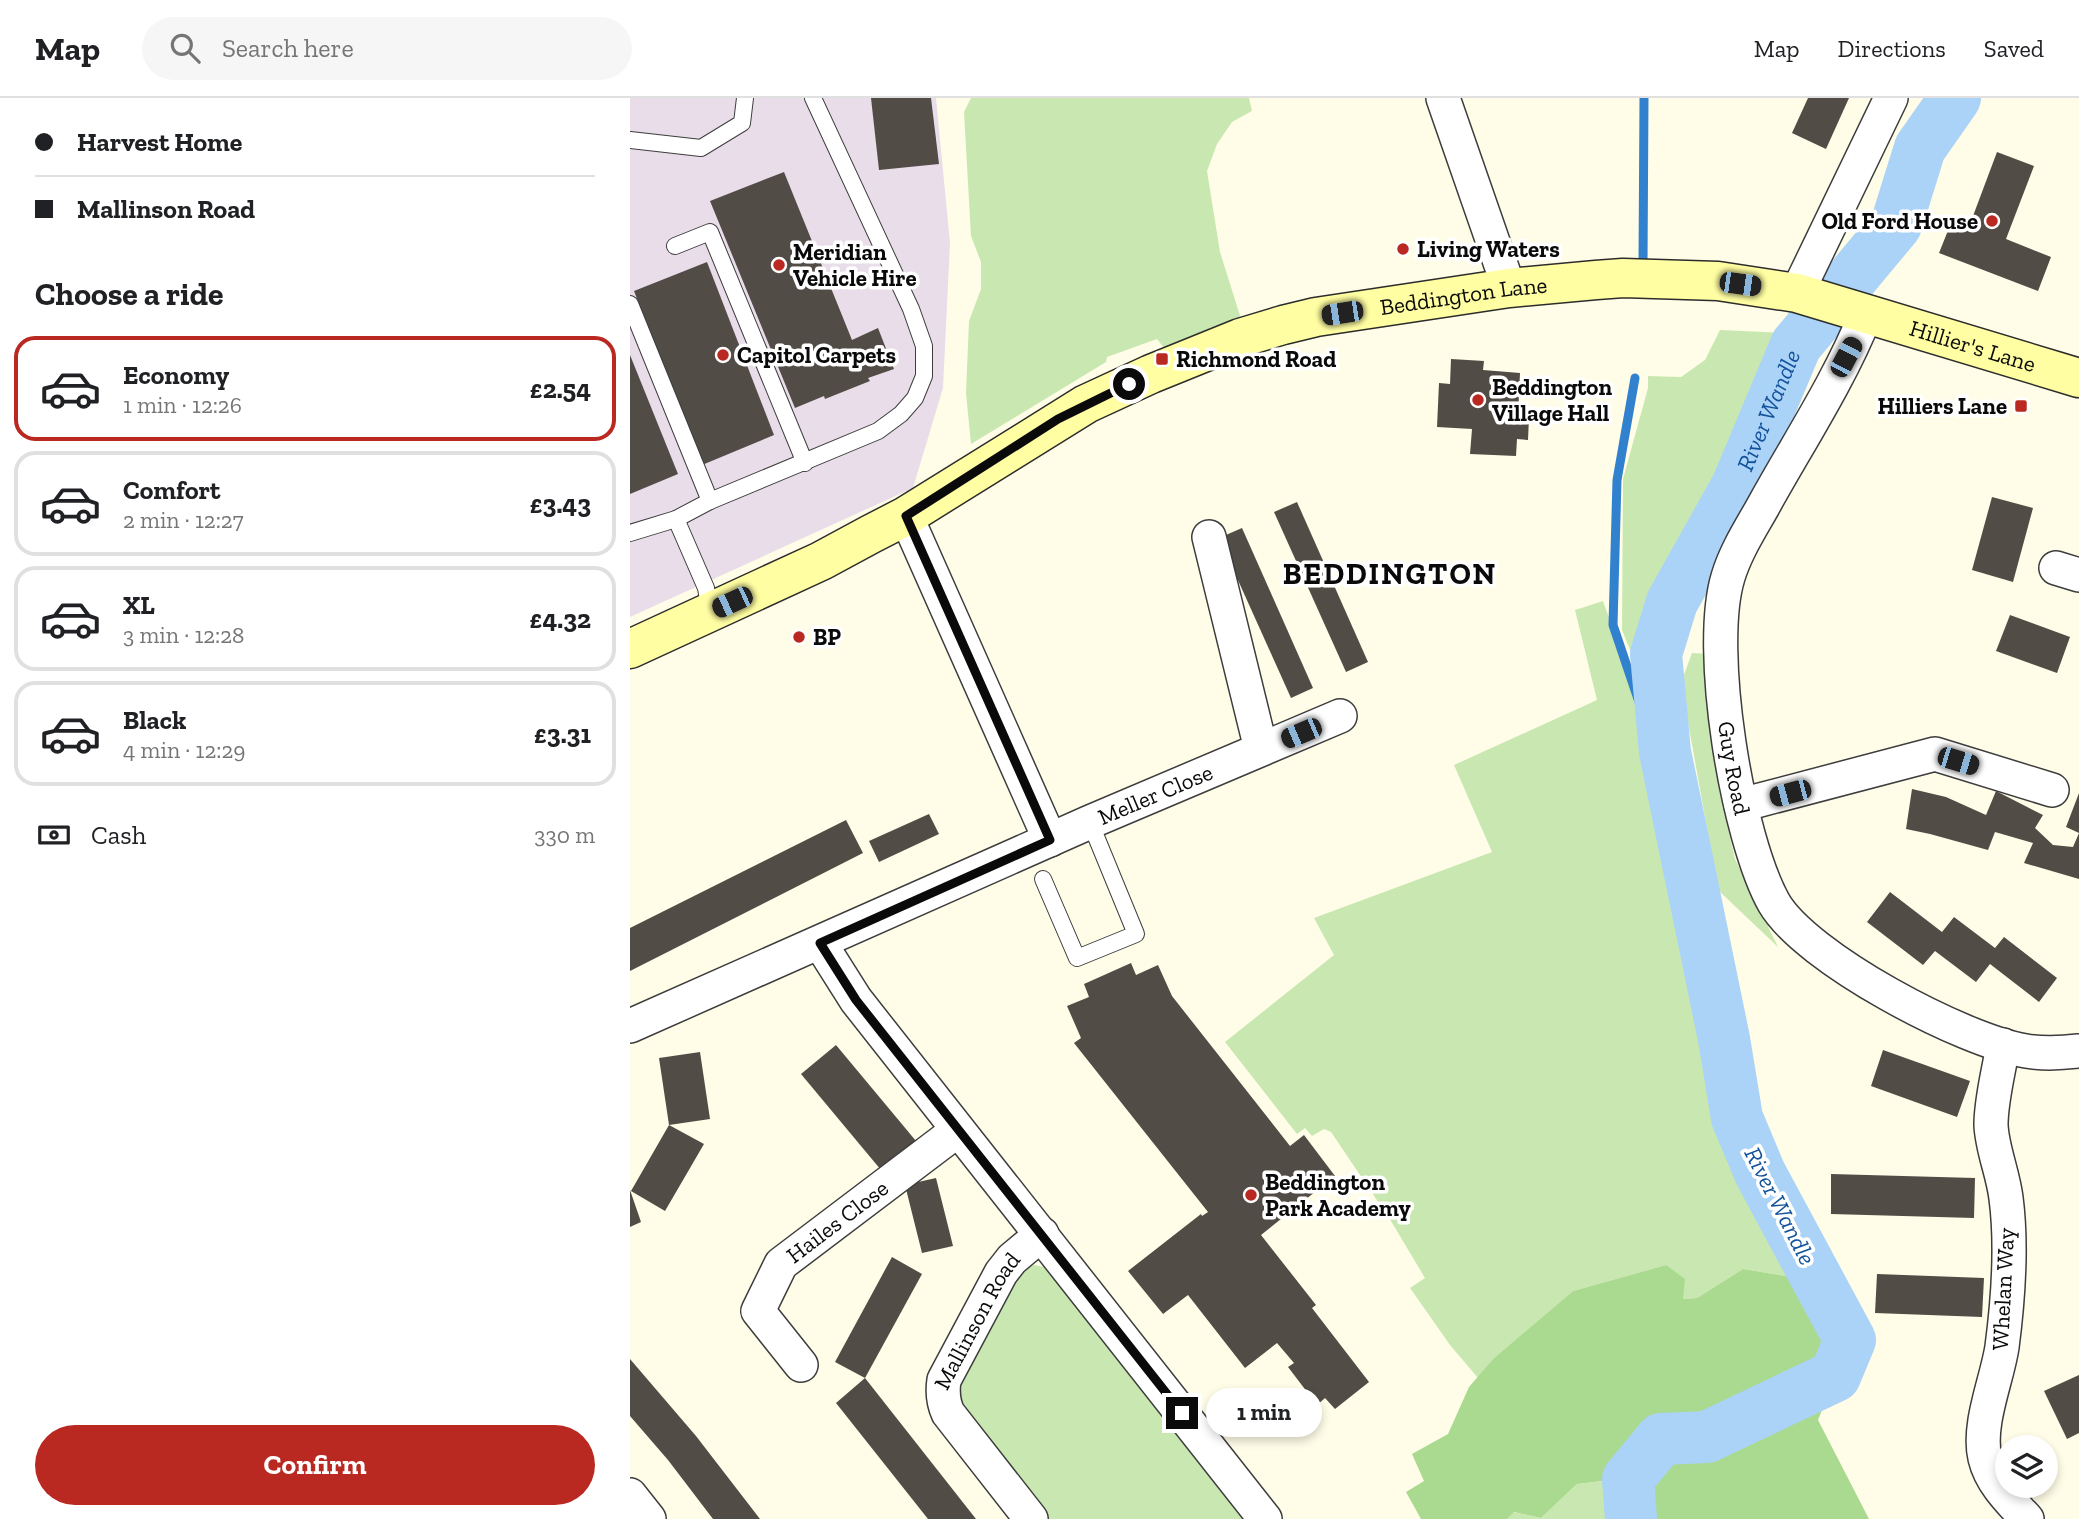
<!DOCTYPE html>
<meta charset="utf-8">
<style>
:root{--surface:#fff;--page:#f6f6f6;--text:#202124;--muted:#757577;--line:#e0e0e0;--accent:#ba2921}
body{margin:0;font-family:"Zilla Slab",serif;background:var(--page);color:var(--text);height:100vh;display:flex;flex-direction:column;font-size:26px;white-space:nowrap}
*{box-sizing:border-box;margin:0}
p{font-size:23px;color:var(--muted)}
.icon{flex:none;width:38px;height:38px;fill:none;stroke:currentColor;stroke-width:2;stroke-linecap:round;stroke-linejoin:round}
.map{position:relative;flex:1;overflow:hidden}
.panel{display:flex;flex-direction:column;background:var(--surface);width:630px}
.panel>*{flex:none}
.guide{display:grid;align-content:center;height:154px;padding:0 35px;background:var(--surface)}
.buttons{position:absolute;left:1365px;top:1337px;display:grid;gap:14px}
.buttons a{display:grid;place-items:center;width:63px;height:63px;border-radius:50%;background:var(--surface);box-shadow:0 4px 10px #0003;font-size:35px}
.end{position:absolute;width:32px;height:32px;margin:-16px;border:9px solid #0a0a0a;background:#fff;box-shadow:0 0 0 4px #fff}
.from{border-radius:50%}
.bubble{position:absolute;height:49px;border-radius:24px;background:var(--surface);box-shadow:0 4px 10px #0003;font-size:23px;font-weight:800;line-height:49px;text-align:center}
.car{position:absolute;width:21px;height:42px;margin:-21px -10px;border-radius:9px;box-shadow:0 0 5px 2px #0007;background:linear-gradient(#222 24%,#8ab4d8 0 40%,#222 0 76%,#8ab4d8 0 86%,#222 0)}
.guide b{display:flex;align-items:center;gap:24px;height:66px;font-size:26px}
.guide b+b{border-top:2px solid var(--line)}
.guide i{width:18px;height:18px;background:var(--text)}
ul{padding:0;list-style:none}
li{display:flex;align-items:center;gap:21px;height:105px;margin:0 14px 10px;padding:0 21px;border:4px solid var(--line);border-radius:21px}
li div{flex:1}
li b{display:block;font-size:26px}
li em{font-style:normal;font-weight:800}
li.current{border-color:var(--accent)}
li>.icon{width:63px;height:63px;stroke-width:1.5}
h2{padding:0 35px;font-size:32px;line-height:84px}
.pay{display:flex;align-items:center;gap:18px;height:77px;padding:0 35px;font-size:26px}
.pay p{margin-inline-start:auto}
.primary-button{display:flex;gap:14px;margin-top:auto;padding:14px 35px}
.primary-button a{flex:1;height:80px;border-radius:42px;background:var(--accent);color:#fff;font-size:28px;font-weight:800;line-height:80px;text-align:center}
header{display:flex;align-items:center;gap:42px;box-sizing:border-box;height:98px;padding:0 35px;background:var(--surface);border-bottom:2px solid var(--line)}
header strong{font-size:33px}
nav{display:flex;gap:38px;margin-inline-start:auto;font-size:24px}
.search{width:490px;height:63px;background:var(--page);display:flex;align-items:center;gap:18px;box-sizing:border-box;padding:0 24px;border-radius:38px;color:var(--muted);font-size:26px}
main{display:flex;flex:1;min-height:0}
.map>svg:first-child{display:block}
.industrial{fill:#e9ddea}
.green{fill:#c9e8b1}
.forest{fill:#aad990}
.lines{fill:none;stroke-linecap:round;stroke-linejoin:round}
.stream{stroke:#3181ce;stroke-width:9}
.river{stroke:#abd3f7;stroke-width:52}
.building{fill:#524c46}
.lane-casing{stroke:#3d3d3d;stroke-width:18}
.street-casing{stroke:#3d3d3d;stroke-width:36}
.secondary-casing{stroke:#2c2c2c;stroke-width:41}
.lane{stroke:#fff;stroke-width:16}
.street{stroke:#fff;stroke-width:33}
.secondary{stroke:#fffea2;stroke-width:38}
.route{stroke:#0a0a0a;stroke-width:9}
.poi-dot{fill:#ba2921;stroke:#fff;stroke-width:2.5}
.labels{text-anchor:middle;stroke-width:7;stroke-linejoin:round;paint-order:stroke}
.poi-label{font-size:23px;font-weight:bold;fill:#0a0a0a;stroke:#fff;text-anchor:start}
.street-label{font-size:23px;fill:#0a0a0a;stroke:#fff}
.water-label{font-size:24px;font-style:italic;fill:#13539b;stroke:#fff}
.district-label{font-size:30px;font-weight:bold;letter-spacing:2px;fill:#0a0a0a;stroke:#fff}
</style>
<header>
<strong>Map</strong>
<div class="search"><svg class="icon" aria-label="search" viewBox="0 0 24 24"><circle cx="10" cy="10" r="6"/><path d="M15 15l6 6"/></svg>Search here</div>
<nav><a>Map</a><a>Directions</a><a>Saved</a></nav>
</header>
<main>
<section class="panel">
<div class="guide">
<b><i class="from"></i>Harvest Home</b>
<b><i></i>Mallinson Road</b>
</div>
<h2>Choose a ride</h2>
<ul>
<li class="current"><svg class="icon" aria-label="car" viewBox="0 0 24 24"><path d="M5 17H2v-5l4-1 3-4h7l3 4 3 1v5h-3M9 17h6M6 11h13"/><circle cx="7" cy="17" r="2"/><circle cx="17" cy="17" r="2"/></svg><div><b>Economy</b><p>1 min · 12:26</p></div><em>£2.54</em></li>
<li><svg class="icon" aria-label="car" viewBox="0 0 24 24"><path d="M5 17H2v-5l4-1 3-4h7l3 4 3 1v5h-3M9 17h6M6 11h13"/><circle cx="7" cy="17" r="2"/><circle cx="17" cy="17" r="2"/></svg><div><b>Comfort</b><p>2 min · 12:27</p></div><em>£3.43</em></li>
<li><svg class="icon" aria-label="car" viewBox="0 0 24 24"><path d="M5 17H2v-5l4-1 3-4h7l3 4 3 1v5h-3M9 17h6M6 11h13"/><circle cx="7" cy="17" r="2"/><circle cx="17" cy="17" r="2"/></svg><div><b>XL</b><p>3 min · 12:28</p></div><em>£4.32</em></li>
<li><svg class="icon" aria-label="car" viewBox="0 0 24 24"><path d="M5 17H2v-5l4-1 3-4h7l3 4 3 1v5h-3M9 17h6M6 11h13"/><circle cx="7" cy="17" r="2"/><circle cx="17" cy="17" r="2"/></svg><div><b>Black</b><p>4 min · 12:29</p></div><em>£3.31</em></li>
</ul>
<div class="pay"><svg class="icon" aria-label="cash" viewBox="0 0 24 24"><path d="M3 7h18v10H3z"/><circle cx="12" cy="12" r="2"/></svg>Cash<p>330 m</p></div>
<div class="primary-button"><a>Confirm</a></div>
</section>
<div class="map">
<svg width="1449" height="1421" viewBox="0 0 1449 1421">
<rect width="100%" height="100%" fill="#fffde7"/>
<path class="industrial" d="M 0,0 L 306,0 L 320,145 L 313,290 L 283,390 L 0,519 Z"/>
<g class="green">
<path d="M 341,0 L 619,0 L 622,13 L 602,24 L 587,46 L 577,73 L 590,154 L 612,224 L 538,255 L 527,241 L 477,259 L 476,264 L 341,346 L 336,295 L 339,223 L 351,191 L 351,164 L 341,138 L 334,14 Z"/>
<path d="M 1090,232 L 1155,235 L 1083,413 L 1014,532 L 1016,591 L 992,532 L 993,381 L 1018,290 L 1018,278 L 1051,279 L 1075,262 Z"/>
<path d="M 973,503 L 1009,604 L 1035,654 L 1094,941 L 1107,1020 L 1130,1075 L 1187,1183 L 1113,1171 L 1067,1200 L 1053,1201 L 1036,1167 L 943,1193 L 864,1260 L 848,1280 L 820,1247 L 780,1190 L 795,1180 L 761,1123 L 701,1034 L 694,1031 L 682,1038 L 675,1030 L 667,1036 L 595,944 L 704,857 L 684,820 L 862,754 L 824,667 L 967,602 L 945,512 Z"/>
<path d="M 1062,555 L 1079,556 L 1078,613 L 1089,691 L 1105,761 L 1148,849 L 1088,792 L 1051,585 Z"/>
<path d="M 405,1167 L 422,1171 L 620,1421 L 414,1421 L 322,1298 L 380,1182 L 397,1169 Z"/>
<path d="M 981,1382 L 1014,1421 L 877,1421 L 883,1414 L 911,1420 L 947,1386 Z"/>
</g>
<path class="forest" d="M 1036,1167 L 1055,1181 L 1053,1201 L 1067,1200 L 1113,1171 L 1187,1183 L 1220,1242 L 1188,1322 L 1239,1421 L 1014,1421 L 980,1382 L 947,1386 L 911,1420 L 884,1414 L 877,1421 L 791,1421 L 776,1394 L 794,1383 L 782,1356 L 818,1336 L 839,1289 L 864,1260 L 943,1193 Z"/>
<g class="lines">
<g class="stream">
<path d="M 1013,166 L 1014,0"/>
<path d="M 1005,280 L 987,382 L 983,527 L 1009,604 L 1035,654"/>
</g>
<path class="river" id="s1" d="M 1001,1421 L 998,1381 L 1031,1341 L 1077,1339 L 1205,1278 L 1220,1242 L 1130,1075 L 1107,1020 L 1094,941 L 1035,654 L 1026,556 L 1042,504 L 1107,388 L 1166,247 L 1266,127 L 1290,50 L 1325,0"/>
</g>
<g class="building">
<path d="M 241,0 L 301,0 L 309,66 L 249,72 Z"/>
<path d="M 1178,0 L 1219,0 L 1196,51 L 1162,35 Z"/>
<path d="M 1367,54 L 1404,68 L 1376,141 L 1421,159 L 1408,193 L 1309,155 L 1323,120 L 1340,126 Z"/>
<path d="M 154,74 L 222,242 L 248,230 L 264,271 L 238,280 L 240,283 L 195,301 L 194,298 L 165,310 L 80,103 Z"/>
<path d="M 77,164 L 144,337 L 72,367 L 4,193 Z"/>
<path d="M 0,257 L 48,376 L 0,396 Z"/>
<path d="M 821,261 L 854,263 L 853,272 L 890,275 L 888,318 L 899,319 L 898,342 L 887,341 L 886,358 L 840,356 L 842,331 L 807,329 L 809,285 L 820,286 Z"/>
<path d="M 1362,399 L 1403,410 L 1383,484 L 1342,472 Z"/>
<path d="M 667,404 L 738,564 L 716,574 L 644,414 Z"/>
<path d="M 612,430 L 683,590 L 661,600 L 589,440 Z"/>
<path d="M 1380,517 L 1440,539 L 1427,575 L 1366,553 Z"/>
<path d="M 1282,691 L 1316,699 L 1356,717 L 1366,693 L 1413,717 L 1405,730 L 1423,747 L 1443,749 L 1449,735 L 1436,729 L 1449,695 L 1449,781 L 1394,765 L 1403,745 L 1365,734 L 1358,752 L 1300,736 L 1276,731 Z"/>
<path d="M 299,716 L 309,736 L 249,764 L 239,743 Z"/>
<path d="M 216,722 L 233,755 L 0,873 L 0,830 Z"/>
<path d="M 1260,794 L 1312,834 L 1324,819 L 1365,850 L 1374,839 L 1427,880 L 1409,904 L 1360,866 L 1346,884 L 1305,853 L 1293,867 L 1237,824 Z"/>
<path d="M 501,865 L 506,877 L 528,867 L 542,898 L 660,1048 L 674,1037 L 705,1078 L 631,1137 L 686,1207 L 682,1210 L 739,1284 L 705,1311 L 695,1300 L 687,1307 L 658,1269 L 664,1265 L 647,1245 L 615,1270 L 558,1197 L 533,1216 L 498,1173 L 571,1116 L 572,1118 L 578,1114 L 444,945 L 451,940 L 437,908 L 459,899 L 454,886 Z"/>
<path d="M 206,947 L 286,1043 L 251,1072 L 171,976 Z"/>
<path d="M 1253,952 L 1340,983 L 1327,1019 L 1241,988 Z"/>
<path d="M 70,954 L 80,1021 L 39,1027 L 74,1046 L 35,1113 L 1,1093 L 39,1027 L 29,960 Z"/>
<path d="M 1201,1076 L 1345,1080 L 1344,1120 L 1201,1116 Z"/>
<path d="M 306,1080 L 323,1148 L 292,1155 L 275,1087 Z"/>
<path d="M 0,1092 L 11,1124 L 0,1129 Z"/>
<path d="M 262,1159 L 292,1176 L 235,1280 L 205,1264 Z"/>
<path d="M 1247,1176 L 1354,1180 L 1352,1219 L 1245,1215 Z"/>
<path d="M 0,1261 L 66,1338 L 130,1421 L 83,1421 L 38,1362 L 0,1318 Z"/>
<path d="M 1449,1277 L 1449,1335 L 1437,1341 L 1414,1293 Z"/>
<path d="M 235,1280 L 346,1421 L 298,1421 L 206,1305 Z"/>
</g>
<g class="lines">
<g class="lane-casing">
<g id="lane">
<path d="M 0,42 L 71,50 L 112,25 L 115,0"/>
<path d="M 45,148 L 80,134 L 175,365"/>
<path d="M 0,206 L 80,403"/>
<path d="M 46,421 L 76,490 L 80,514"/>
<path d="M 0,435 L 46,421 L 80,403 L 248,333 L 271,316 L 285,300 L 294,278 L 294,248 L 281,211 L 183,0"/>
<path d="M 413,781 L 447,860 L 506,836 L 460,724"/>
</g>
</g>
<g class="street-casing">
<g id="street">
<path d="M 813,0 L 879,190"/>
<path d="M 1167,195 L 1261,0"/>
<path id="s2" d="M 1236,216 C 1210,281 1170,342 1136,403 C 1123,427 1106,452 1098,479 C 1076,551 1107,739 1144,805 C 1176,860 1333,943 1396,953 C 1413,956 1432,955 1449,953"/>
<path d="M 276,418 L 420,742"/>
<path d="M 579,439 L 631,651"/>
<path d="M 1426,470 L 1449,477"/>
<path d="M 1111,707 L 1305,656 L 1422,692"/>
<path d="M 190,845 L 226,902 L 635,1421"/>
<path id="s3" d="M 0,928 L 460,724 L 710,618"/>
<path d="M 1373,947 C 1369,973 1361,1001 1361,1027 C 1362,1051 1373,1075 1376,1100 C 1382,1146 1378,1203 1372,1249 C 1367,1282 1347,1327 1355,1360 C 1361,1385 1380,1403 1397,1421"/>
<path id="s4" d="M 171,1267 L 128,1213 L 151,1166 L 328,1032"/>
<path d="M 0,1397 L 19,1421"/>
<path id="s5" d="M 401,1421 L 318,1315 C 313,1304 312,1295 314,1282 L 371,1175 L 382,1161 L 412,1136"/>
</g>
</g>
<g class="secondary-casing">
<g id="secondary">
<path id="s6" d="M 0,551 L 191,463 L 241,436 L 276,418 L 456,306 L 521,276 L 610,240 L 653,227 L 686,219 L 879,190 L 966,182 L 993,180 L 1088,183 L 1167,195 L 1449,280"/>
</g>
</g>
<use href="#lane" class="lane"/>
<use href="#street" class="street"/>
<use href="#secondary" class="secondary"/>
</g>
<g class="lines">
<path class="route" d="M 499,286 L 428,321 L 276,418 L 420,742 L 190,845 L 226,902 L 552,1315"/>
</g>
<g class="poi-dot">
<circle cx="1362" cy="123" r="7"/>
<circle cx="773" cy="151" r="7"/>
<circle cx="149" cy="167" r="7"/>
<circle cx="93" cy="257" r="7"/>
<rect x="525" y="254" width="14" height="14" rx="3.5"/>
<circle cx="848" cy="302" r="7"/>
<rect x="1384" y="301" width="14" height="14" rx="3.5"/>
<circle cx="169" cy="539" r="7"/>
<circle cx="621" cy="1097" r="7"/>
</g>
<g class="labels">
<g class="poi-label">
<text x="1348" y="131" text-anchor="end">Old Ford House</text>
<text x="787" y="159">Living Waters</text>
<text x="163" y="162">Meridian<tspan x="163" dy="26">Vehicle Hire</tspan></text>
<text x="107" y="265">Capitol Carpets</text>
<text x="546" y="269">Richmond Road</text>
<text x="862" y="297">Beddington<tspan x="862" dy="26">Village Hall</tspan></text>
<text x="1377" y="316" text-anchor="end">Hilliers Lane</text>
<text x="183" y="547">BP</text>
<text x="635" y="1092">Beddington<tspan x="635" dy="26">Park Academy</tspan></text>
</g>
<g class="street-label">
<text dy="8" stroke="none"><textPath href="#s6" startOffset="914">Beddington Lane</textPath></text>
<text dy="8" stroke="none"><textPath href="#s6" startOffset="1433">Hillier's Lane</textPath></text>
<text dy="8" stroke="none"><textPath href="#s2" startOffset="490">Guy Road</textPath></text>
<text dy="8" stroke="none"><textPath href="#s3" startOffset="574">Meller Close</textPath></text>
<text dy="8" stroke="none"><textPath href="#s4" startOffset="192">Hailes Close</textPath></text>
<text transform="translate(1373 1191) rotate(-87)" y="8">Whelan Way</text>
<text dy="8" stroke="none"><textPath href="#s5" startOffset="236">Mallinson Road</textPath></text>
</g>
<g class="water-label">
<text dy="8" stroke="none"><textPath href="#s1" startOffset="1309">River Wandle</textPath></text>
<text transform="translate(1150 1108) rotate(63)" y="8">River Wandle</text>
</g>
<g class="district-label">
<text x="760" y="486">BEDDINGTON</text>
</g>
</g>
</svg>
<div class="buttons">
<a><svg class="icon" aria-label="layers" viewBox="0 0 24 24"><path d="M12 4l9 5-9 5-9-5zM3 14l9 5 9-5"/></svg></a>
</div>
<i class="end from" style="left:499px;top:286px"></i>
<i class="end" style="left:552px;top:1315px"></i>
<div class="bubble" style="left:576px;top:1290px;width:116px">1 min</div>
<i class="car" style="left:1110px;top:186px;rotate:98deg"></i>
<i class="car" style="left:712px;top:215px;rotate:261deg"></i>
<i class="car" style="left:1216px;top:259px;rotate:28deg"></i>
<i class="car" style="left:102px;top:504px;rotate:245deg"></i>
<i class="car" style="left:671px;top:635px;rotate:247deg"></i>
<i class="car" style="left:1328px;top:663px;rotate:107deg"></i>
<i class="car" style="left:1160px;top:695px;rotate:255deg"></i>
</div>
</main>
